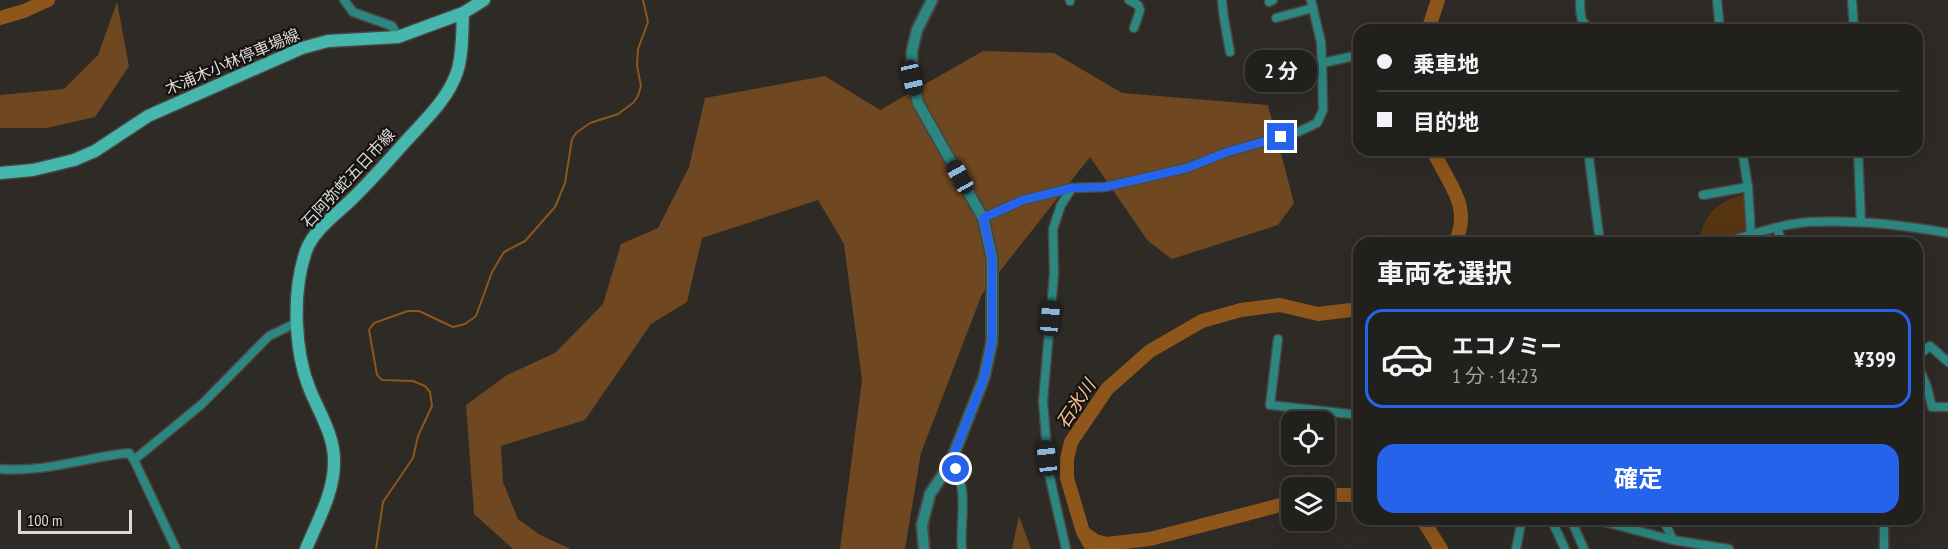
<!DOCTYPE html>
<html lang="ja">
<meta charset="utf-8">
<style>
:root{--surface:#22201c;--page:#2e2d29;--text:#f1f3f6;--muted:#a2a3a3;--line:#3f3e3b;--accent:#2563eb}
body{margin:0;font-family:"PT Sans Narrow","Noto Sans JP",sans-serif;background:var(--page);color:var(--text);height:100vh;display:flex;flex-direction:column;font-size:22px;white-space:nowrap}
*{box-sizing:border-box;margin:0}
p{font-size:20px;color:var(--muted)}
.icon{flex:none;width:33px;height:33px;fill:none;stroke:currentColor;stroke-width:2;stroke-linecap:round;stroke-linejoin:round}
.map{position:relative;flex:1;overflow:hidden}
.sheet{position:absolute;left:1353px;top:237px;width:570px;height:288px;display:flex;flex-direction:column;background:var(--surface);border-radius:18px;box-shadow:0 6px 24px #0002,0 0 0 2px var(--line)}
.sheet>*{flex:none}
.top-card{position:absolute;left:1353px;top:24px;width:570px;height:132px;border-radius:18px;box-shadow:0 6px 24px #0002,0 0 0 2px var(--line);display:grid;align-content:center;height:132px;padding:0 24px;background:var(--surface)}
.controls{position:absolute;left:1281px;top:411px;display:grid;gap:12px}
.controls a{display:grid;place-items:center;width:54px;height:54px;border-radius:12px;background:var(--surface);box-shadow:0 6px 24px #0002,0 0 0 2px var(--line);font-size:30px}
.scale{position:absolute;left:18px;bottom:15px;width:114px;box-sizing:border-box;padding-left:6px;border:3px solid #dcd9d6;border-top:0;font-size:16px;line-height:21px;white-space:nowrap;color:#dcd9d6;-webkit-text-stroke:4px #151311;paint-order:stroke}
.end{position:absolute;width:27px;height:27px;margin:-14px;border:8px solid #2563eb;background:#fff;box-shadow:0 0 0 3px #fff}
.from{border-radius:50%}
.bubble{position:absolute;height:42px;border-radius:18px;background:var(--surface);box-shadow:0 6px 24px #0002,0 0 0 2px var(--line);font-size:20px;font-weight:700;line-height:42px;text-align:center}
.car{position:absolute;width:18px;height:36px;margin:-18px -9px;border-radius:8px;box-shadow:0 0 4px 2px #0007;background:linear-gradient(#222 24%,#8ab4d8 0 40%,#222 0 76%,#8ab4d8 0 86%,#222 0)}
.top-card b{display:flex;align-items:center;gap:21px;height:57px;font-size:22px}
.top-card b+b{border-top:2px solid var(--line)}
.top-card i{width:15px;height:15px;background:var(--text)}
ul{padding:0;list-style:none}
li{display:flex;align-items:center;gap:18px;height:99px;margin:0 12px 9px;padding:0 12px;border:3px solid transparent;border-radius:18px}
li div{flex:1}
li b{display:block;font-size:22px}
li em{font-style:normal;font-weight:700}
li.selected{border-color:var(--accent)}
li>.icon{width:54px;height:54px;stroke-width:1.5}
h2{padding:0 24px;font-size:27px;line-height:72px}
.cta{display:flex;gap:12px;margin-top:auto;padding:12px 24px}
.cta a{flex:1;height:69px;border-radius:18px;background:var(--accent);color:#fff;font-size:24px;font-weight:700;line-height:69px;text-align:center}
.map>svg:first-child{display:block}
.green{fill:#573513}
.forest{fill:#6f4720}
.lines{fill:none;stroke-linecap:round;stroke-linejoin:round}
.stream{stroke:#8e561b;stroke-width:2}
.river{stroke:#8e561b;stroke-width:14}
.minor-casing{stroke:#4a4642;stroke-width:11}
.tertiary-casing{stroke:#4a4642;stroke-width:14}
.secondary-casing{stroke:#4a4642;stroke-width:15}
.minor{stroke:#2c8780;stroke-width:8}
.tertiary{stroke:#2c8780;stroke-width:10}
.secondary{stroke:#45b7ad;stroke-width:12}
.route{stroke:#2563eb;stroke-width:8}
.labels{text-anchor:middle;stroke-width:4.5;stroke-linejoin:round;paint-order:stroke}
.street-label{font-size:16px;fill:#dcd9d6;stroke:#151311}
.water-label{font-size:18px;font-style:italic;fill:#fdc28e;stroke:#151311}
</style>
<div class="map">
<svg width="1948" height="549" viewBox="0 0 1948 549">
<rect width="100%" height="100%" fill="#2e2a26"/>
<path class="green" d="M 1745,195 L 1751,237 L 1721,243 L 1699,243 C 1702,216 1719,199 1745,195 Z"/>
<g class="forest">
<path d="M 117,2 L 129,66 L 95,117 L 47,128 L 0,128 L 0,95 L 64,89 L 98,55 Z"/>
<path d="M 983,51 L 1054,53 L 1122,93 L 1268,105 L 1294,203 L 1278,225 L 1172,259 L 1148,241 L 1090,157 L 982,294 L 921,453 L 905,549 L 840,549 L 862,380 L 844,244 L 818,200 L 702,238 L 687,302 L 651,324 L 585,420 L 501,446 L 503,482 L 518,519 L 540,535 L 571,549 L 513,549 L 474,514 L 466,405 L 507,375 L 555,353 L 603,304 L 621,244 L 658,228 L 689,167 L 705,98 L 825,76 L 880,110 Z"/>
<path d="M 1019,516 L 1031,549 L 1012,549 Z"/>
</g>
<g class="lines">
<path class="stream" d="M 376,549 L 383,502 L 413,458 L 418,436 L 432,406 L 430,392 L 425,386 L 413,381 L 382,380 L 377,375 L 369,330 L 374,323 L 408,311 L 419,311 L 453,327 L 465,324 L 476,316 L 492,272 L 504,252 L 525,241 L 555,207 L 565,183 L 572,139 L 576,133 L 590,123 L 618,114 L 633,103 L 638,96 L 641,86 L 637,66 L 638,49 L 648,22 L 643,0"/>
<g class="river">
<path d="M 0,18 L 24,11 L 48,0"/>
<path d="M 1428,30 L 1438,0"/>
<path d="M 1433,150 C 1447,183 1473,205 1455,243"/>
<path d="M 1324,495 L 1359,495"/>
<path d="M 1422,519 L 1441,549"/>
<path d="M 1084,533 L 1095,541 L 1107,544 L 1150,539 L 1292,502"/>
<path d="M 1093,549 L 1083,532 L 1067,478 L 1067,459 L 1071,442 L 1107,389 L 1150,351 L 1202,321 L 1241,310 L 1280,305 L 1318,314 L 1359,309"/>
</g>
<g class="minor-casing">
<g id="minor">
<path d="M 344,0 L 353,12 L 392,26 L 398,37"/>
<path d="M 1129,0 L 1138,5 L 1140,10 L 1134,28"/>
<path d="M 1222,0 C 1223,18 1227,34 1230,52"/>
<path d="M 1580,0 C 1581,16 1578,22 1594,30"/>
<path d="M 1717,0 L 1720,30"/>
<path d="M 1852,0 L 1854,30"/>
<path d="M 1070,1 L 1070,0"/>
<path d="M 1269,2 L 1273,0"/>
<path d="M 1276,18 L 1313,8"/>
<path d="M 1322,63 L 1359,55"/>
<path d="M 1588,150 L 1600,243"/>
<path d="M 1742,150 L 1748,187 L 1751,235"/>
<path d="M 1858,150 L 1861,222"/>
<path d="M 1703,195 L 1748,187"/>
<path d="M 983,218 L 1023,200 L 1072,188 L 1105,187 L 1187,168 L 1227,152 L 1298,132 L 1317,123 L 1323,110 L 1322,63 L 1321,42 L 1311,0"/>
<path d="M 1777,228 L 1782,243"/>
<path d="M 1723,243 C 1751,235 1780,224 1809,222 C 1854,220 1904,225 1948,233"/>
<path d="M 1278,339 L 1270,405 L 1359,415"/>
<path d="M 1917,356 L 1930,346 L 1948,362"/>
<path d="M 1917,363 L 1927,387 L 1932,407 L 1948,407"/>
<path d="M 134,460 L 202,404 L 269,336 L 296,323"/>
<path d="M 950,464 C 971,483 959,523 962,549"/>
<path d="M 0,469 C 44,473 86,457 129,453 L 134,460 L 176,549"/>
<path d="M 1551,519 L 1565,549"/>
<path d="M 1559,519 L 1572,522 L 1578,519"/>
<path d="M 1593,519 L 1673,540 L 1729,549"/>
<path d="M 1663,519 L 1673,540"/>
<path d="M 1572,522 L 1584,549"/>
<path d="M 1066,549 L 1049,474 L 1043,401 L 1054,274 L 1053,229 L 1061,205 L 1072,188"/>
<path d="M 1516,549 L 1522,519"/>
<path d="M 1884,549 L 1884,519"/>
</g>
</g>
<g class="tertiary-casing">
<path id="tertiary" d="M 924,549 L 922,525 L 930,494 L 950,464 L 984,378 L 992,341 L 992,258 L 983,218 L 918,103 L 912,78 L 912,51 L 917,30 L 932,0"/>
</g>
<g class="secondary-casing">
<g id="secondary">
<path d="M 0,173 L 33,170 L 74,160 L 95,151 L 148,116 L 302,48 L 328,41 L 398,37 L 463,13 L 484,0"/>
<path d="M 306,549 C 317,522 334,493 334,463 C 335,437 320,414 310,390 C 294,351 292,291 306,251 C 313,231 335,215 350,201 C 370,182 388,161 406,141 C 425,120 448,99 457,72 C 463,54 462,31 463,13"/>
</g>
</g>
<use href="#minor" class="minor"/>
<use href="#tertiary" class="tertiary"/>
<use href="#secondary" class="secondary"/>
</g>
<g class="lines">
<path class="route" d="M 956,469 L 950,464 L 984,378 L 992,341 L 992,258 L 983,218 L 1023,200 L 1072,188 L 1105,187 L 1187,168 L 1227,152 L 1281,137"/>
</g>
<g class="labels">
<g class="street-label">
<text transform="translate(232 61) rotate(-23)" y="6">木浦木小林停車場線</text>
<text transform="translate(348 178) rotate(-47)" y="6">石阿弥蛇五日市線</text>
</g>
<g class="water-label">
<text transform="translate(1076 404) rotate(-56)" y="6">石氷川</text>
</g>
</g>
</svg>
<div class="controls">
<a><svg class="icon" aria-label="locate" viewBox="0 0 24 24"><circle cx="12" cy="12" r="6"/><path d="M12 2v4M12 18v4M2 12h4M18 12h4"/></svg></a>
<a><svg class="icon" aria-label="layers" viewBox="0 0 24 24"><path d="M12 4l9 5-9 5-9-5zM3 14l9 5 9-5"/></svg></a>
</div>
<div class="scale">100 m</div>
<i class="end from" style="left:956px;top:469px"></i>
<i class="end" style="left:1281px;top:137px"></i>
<div class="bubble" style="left:1245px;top:50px;width:72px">2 分</div>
<i class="car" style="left:912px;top:78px;rotate:167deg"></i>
<i class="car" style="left:960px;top:177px;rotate:331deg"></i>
<i class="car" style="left:1050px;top:318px;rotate:5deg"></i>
<i class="car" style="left:1047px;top:458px;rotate:353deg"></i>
<div class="top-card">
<b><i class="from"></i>乗車地</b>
<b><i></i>目的地</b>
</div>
<section class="sheet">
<h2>車両を選択</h2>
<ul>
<li class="selected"><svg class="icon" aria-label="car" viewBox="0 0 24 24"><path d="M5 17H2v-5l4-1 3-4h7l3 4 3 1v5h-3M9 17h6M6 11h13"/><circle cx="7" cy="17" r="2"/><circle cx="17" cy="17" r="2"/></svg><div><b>エコノミー</b><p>1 分 · 14:23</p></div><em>¥399</em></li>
</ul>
<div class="cta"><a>確定</a></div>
</section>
</div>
